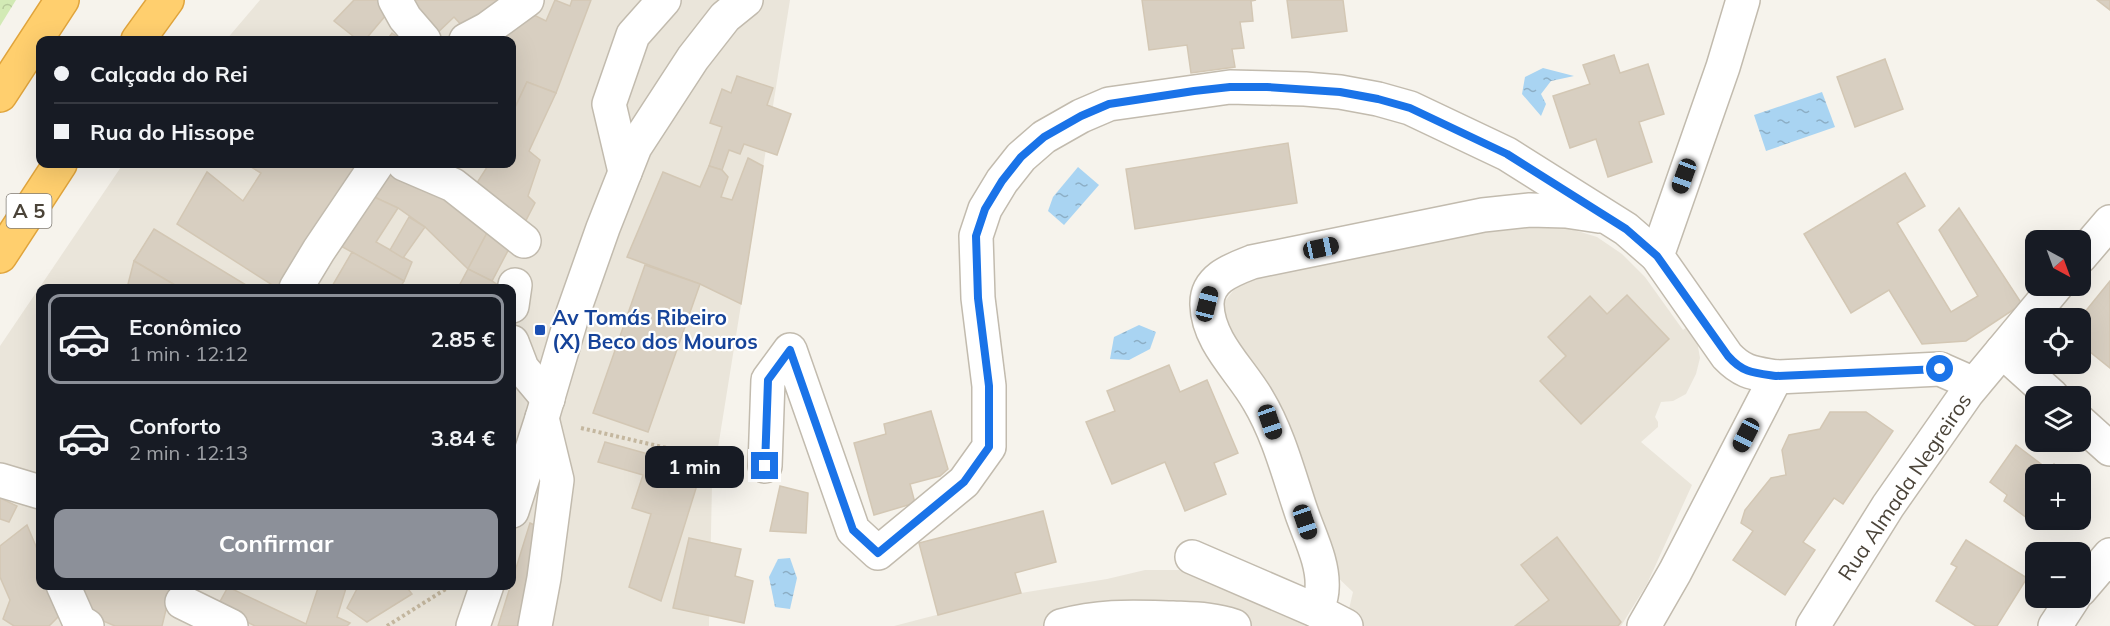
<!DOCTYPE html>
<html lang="pt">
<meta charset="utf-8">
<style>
:root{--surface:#171b24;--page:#242831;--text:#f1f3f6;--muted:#9ea1a6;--line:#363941;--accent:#8c9099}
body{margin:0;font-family:Mulish,sans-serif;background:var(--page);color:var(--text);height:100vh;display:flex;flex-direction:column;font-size:22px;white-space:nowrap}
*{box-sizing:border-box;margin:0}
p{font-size:20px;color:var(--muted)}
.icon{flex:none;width:33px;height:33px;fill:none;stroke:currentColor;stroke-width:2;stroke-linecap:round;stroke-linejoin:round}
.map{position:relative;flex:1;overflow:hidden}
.panel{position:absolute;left:36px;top:284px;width:480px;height:306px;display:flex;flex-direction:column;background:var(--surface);border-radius:12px;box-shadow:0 6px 24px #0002}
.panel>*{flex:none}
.banner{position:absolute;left:36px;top:36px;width:480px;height:132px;border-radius:12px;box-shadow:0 6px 24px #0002;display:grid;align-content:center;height:132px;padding:0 18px;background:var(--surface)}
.needle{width:39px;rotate:139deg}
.fabs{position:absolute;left:2025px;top:230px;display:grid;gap:12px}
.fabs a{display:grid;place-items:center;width:66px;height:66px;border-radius:12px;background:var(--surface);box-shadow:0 6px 24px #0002;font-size:30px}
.end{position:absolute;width:27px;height:27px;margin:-14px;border:8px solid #1a73e8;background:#fff;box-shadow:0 0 0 3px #fff}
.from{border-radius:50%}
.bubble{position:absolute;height:42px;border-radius:12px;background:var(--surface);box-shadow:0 6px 24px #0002;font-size:20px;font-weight:700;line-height:42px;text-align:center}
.car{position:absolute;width:18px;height:36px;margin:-18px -9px;border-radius:8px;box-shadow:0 0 4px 2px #0007;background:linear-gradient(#222 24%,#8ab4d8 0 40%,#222 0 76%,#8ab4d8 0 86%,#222 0)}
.banner b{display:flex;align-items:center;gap:21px;height:57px;font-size:22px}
.banner b+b{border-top:2px solid var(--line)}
.banner i{width:15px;height:15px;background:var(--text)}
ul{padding:10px 0 0;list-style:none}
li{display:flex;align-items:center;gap:18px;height:90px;margin:0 12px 9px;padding:0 6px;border:3px solid transparent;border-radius:12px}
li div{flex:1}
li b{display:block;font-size:22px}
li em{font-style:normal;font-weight:700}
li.current{border-color:var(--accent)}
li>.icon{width:54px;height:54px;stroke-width:1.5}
.primary-button{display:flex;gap:12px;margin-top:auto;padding:12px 18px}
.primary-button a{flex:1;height:69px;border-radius:12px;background:var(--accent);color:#fff;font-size:24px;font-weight:700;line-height:69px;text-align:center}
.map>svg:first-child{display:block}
.residential{fill:#eae5da;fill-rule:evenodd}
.forest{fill:url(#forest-crowns)}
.water{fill:url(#water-ripples)}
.building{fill:#d8cfc1;stroke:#d3c7b4;stroke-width:1.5}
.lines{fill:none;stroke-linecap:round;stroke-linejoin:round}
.minor-casing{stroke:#c2bbae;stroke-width:36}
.highway-casing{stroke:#e0a43c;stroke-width:36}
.path{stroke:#c4b79f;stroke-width:4;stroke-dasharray:3 3;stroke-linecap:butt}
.minor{stroke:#fff;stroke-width:33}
.highway{stroke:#ffcf6e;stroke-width:33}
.route{stroke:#1a73e8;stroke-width:8}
.transit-dot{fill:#1a4fb4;stroke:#fff;stroke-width:2}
.labels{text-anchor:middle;stroke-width:4.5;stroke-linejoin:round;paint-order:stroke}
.shield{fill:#fff;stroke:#817c74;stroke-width:1.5}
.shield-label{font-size:20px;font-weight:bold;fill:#4b4439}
.transit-label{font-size:21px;font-weight:bold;fill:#164399;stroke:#fff;text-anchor:start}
.street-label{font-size:21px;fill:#4b4439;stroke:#fff}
</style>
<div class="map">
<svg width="2110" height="626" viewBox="0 0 2110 626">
<defs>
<pattern id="forest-crowns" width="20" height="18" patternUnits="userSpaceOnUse" patternTransform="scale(1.5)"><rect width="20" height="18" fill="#d2eab5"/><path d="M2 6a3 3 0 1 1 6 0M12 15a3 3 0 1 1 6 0" fill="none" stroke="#b6ca9c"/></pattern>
<pattern id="water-ripples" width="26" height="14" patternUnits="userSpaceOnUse" patternTransform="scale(1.5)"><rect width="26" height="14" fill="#a9d4f2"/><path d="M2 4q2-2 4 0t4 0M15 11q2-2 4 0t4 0" fill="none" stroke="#8caec5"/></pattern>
</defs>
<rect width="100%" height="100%" fill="#f6f3ec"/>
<g class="residential">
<path d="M 260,0 L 790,0 L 712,485 L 709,626 L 0,626 L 0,346 L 123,164 L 512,164 L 512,40 L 226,40 ZM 40,288 L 512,288 L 512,585 L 40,585 Z"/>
<path d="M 1548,222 L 1597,237 L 1622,254 L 1645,277 L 1683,330 L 1687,327 L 1696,335 L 1700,358 L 1696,374 L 1686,394 L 1673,401 L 1661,402 L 1655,417 L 1658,422 L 1658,427 L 1641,442 L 1692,485 L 1647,584 L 1621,626 L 1342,626 L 1349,609 L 1353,592 L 1333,573 L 1221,315 L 1226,300 L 1239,283 L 1259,271 L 1403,243 Z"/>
<path d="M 1145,570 L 1200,570 L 1314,626 L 894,626 L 1021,593 L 1107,579 Z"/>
</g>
<path class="forest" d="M 0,0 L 16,0 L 0,26 Z"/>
<g class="water">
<path d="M 1543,68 L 1574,76 L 1551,81 L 1541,94 L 1546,104 L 1541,116 L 1522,94 L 1525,77 Z"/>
<path d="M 1822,92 L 1835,127 L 1766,151 L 1754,115 Z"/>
<path d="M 1078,167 L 1099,185 L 1064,225 L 1048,211 L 1053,197 Z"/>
<path d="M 1139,325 L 1156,332 L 1150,349 L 1129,360 L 1110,359 L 1114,337 Z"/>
<path d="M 790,558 L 797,578 L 790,609 L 775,607 L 769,577 L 778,559 Z"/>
</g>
<g class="building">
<path d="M 354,0 L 384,0 L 386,15 L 365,40 L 358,40 L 334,21 Z"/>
<path d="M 409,0 L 501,0 L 465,29 L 454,17 L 434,36 Z"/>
<path d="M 555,0 L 570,6 L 572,0 L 591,0 L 556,93 L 527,82 L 512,114 L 512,40 L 488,40 L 530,13 L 546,21 Z"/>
<path d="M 1142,0 L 1256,0 L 1251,1 L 1253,21 L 1240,22 L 1244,48 L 1232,49 L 1235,67 L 1191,73 L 1187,45 L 1149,50 Z"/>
<path d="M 1287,0 L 1343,0 L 1347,31 L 1292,38 Z"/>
<path d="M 2097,0 L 2110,0 L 2110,10 Z"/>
<path d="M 392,33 L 401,40 L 387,40 Z"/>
<path d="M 1614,55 L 1620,73 L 1648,64 L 1664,114 L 1639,122 L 1652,162 L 1608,177 L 1596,139 L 1570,148 L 1553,96 L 1590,84 L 1583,65 Z"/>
<path d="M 1885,59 L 1903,109 L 1855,127 L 1837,77 Z"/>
<path d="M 737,76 L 773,88 L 767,105 L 791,114 L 777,155 L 744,144 L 740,154 L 729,150 L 722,170 L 709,166 L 722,127 L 710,123 L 722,89 L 731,93 Z"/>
<path d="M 527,82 L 556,93 L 529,151 L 540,160 L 528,196 L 535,203 L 522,228 L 473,189 L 489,164 L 512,164 L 512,114 Z"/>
<path d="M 1288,143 L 1297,203 L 1135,229 L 1126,169 Z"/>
<path d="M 748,158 L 763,166 L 741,304 L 700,284 L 627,257 L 663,172 L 700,187 L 709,166 L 722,170 L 728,177 L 721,197 L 732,200 Z"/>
<path d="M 246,164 L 363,164 L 281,288 L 277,288 L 177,224 L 207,172 L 243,201 L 261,173 Z"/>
<path d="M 388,168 L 451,196 L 488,231 L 468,269 L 425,227 L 398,208 L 372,196 Z"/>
<path d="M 1905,173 L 1925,206 L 1897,223 L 1951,312 L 1978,296 L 1939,230 L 1959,208 L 2022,304 L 1966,341 L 1922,344 L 1889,290 L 1851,313 L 1804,234 Z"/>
<path d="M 372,196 L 398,208 L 376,242 L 412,262 L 404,281 L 339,245 Z"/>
<path d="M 409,217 L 425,227 L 403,258 L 390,250 Z"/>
<path d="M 154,229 L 251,288 L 180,288 L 134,261 Z"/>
<path d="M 488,231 L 512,243 L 492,281 L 468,269 Z"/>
<path d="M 352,252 L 404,281 L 400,288 L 331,288 Z"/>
<path d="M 134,261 L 180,288 L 127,288 Z"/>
<path d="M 645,265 L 700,284 L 648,432 L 593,413 Z"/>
<path d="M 468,269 L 492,281 L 502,288 L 458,288 Z"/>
<path d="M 2110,281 L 2110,368 L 2080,344 L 2080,318 Z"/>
<path d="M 1627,295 L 1669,339 L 1581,424 L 1540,381 L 1566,356 L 1548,337 L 1590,296 L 1607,314 Z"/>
<path d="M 1169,365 L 1180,392 L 1207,380 L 1238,453 L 1214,463 L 1226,494 L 1185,511 L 1165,462 L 1112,484 L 1086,422 L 1115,411 L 1107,391 Z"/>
<path d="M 931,411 L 948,469 L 940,476 L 910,484 L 915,503 L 874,515 L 854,443 L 886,434 L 884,424 Z"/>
<path d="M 1830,412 L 1866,412 L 1893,431 L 1843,504 L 1834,498 L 1803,542 L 1815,550 L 1785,595 L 1733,560 L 1753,531 L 1741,523 L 1745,510 L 1771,478 L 1786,475 L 1782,450 L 1789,435 L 1820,429 Z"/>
<path d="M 605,442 L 702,469 L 661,601 L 629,587 L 651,514 L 632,508 L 643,475 L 598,462 Z"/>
<path d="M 2016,445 L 2049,470 L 2054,464 L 2068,474 L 2036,474 L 2036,519 L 2039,519 L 2035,524 L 2004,501 L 2007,495 L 1990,482 Z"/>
<path d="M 780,486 L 808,493 L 806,533 L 770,531 Z"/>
<path d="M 0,498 L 17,506 L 9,522 L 0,519 Z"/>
<path d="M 1043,511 L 1056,562 L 1015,573 L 1021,593 L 938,615 L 919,543 Z"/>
<path d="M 2041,519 L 2055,519 L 2050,526 Z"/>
<path d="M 530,523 L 543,529 L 523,626 L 498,626 Z"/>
<path d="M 27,525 L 40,556 L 40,585 L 53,585 L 64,611 L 49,626 L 14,626 L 3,619 L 10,600 L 0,577 L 0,546 Z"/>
<path d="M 1557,537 L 1621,622 L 1618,626 L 1515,626 L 1549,600 L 1521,565 Z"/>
<path d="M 689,538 L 741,549 L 735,576 L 753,581 L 744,623 L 673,608 Z"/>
<path d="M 1966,540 L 2027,578 L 1997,626 L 1976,626 L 1936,601 L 1957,567 L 1951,564 Z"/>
<path d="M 80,585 L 172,585 L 162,626 L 115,626 L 89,615 L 84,588 Z"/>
<path d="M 319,585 L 347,585 L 337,617 L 350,623 L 347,626 L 255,626 L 217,607 L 228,587 L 306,624 Z"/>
<path d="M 359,585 L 405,585 L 412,594 L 367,622 L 347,608 Z"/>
</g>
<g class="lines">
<g class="minor-casing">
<g id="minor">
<path d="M 395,0 L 405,18 L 424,40"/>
<path d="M 1743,0 L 1723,67 L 1657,256 L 1727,356 C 1743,373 1754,373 1776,377 L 1940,369 L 1974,384"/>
<path d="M 466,40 L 487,29 L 527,0"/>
<path d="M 404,164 L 453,185 L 524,241"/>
<path d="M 625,172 L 609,104 L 633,35 L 664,0"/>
<path d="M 2080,257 L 2110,222"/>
<path d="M 296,288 L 319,250 L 377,164"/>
<path d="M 512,306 L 515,285"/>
<path d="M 512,342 L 522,368 L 548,399"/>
<path d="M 2002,351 L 2052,396"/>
<path d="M 2080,422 L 2110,449"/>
<path d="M 765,466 L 768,380 L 790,350 L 853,530 L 878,553 L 964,482 L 989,447 L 989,386 L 978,298 L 976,236 L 985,209 L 1002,181 L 1021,157 L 1044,137 L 1081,116 L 1109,104 L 1230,87 L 1305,89 L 1340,92 L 1378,99 L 1410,108 L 1507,154 L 1626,229 L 1657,256"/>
<path d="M 0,480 L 40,492"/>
<path d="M 512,511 L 542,418 L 573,313 L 603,228 L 635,147 L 693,58 L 725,17 L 746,0"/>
<path d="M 1192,557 L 1317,611 C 1319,604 1322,596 1322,589 C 1324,564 1310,537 1302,514 C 1289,476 1279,435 1258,400 C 1241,370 1208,342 1207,305 C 1206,279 1231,270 1252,262 L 1483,215 L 1530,210 L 1566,211 L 1599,216"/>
<path d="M 63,585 L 79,621 L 87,626"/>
<path d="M 2080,590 L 2110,555"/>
<path d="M 182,602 L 231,626"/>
<path d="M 1317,611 L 1346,626"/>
<path d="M 473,626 L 487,585"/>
<path d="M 535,626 L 544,578 L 557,480 L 542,418"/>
<path d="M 1061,626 C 1102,615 1132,617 1173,618 C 1195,619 1214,619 1234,626"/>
<path d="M 1644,626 L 1675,572 L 1776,377"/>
<path d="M 1813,626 L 1888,506 L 1967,393 L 2057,285"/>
<path d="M 2055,626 L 2074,597"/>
</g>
</g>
<g class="highway-casing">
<g id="highway">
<path d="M 138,40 L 167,0"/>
<path d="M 0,95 L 62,0"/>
<path d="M 0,256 L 60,164"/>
</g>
</g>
<g class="path">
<path d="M 581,428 L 731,463"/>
<path d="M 387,626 L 449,587"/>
</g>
<use href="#minor" class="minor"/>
<use href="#highway" class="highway"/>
</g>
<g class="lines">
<path class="route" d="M 765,466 L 768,380 L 790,350 L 853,530 L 878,553 L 964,482 L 989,447 L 989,386 L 978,298 L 976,236 L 985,209 L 1002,181 L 1021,157 L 1044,137 L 1081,116 L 1109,104 L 1194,91 L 1230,87 L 1267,87 L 1340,92 L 1378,99 L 1410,108 L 1507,154 L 1626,229 L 1657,256 L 1728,356 C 1743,373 1754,373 1776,376 L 1940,369"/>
</g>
<rect class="transit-dot" x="534" y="324" width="12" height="12" rx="3"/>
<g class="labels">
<rect class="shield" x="6.5" y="194" width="45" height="34" rx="4.5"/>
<g class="shield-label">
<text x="29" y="218">A 5</text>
</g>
<g class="transit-label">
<text x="552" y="325">Av Tomás Ribeiro<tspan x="552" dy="24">(X) Beco dos Mouros</tspan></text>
</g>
<g class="street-label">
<text transform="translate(1905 487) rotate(-56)" y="7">Rua Almada Negreiros</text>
</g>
</g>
</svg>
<div class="fabs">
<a><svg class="needle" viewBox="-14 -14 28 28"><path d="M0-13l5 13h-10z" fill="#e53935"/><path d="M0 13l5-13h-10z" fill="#9ea1a6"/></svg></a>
<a><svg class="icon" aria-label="locate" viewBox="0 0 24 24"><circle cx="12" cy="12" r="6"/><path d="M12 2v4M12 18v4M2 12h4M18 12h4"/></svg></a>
<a><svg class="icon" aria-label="layers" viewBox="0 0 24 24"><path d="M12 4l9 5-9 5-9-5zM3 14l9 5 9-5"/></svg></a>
<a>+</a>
<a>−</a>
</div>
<i class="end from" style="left:1940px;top:369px"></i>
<i class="end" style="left:765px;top:466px"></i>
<div class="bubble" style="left:645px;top:446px;width:99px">1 min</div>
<i class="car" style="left:1684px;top:176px;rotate:200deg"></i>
<i class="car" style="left:1321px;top:248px;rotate:78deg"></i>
<i class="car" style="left:1207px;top:304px;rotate:14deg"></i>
<i class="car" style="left:1270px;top:422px;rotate:161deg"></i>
<i class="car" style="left:1746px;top:435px;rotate:207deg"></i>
<i class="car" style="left:1305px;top:522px;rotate:161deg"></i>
<div class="banner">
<b><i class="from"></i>Calçada do Rei</b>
<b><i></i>Rua do Hissope</b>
</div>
<section class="panel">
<ul>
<li class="current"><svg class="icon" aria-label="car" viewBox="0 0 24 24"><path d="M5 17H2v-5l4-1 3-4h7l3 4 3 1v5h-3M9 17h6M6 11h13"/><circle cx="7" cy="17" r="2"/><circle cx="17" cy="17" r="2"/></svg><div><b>Econômico</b><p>1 min · 12:12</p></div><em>2.85 €</em></li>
<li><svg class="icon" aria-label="car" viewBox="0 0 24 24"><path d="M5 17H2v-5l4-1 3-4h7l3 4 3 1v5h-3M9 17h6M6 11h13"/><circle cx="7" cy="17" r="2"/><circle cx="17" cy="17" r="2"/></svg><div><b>Conforto</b><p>2 min · 12:13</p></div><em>3.84 €</em></li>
</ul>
<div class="primary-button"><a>Confirmar</a></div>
</section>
</div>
